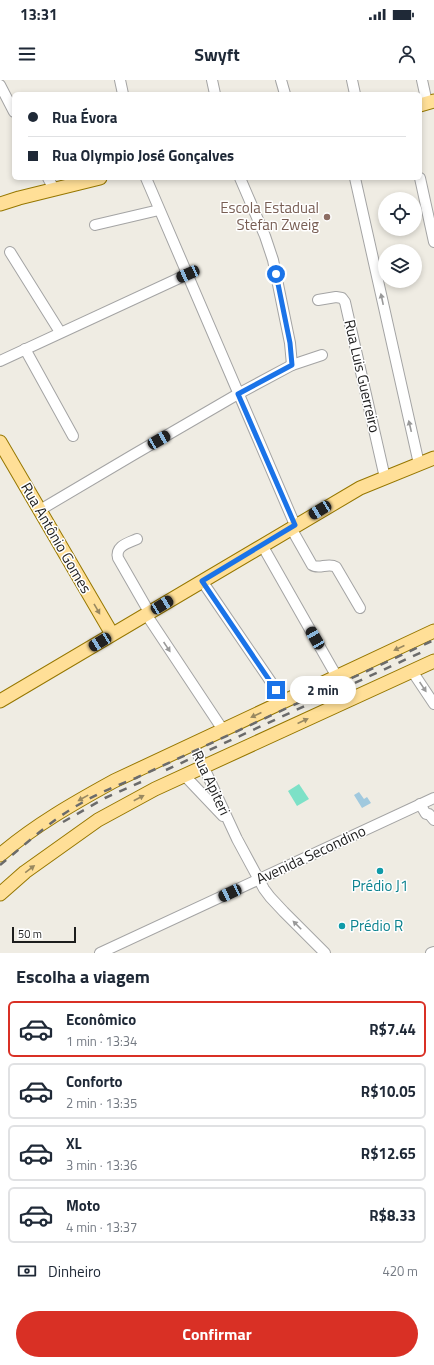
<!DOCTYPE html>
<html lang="pt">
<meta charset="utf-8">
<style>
:root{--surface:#fff;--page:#f2f2f3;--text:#1f2937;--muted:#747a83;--line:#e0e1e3;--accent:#d93025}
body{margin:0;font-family:"Titillium Web",sans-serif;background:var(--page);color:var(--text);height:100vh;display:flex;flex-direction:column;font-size:15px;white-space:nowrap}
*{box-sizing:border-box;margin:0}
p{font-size:13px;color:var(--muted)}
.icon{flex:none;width:22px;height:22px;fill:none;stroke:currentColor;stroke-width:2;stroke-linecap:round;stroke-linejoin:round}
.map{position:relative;height:873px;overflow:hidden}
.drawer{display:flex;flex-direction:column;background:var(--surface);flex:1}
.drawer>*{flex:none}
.guide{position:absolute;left:12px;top:12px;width:410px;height:88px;border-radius:6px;box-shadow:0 2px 6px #0003;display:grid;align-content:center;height:88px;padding:0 16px;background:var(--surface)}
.buttons{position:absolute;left:378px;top:112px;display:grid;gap:8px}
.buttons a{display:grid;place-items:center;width:44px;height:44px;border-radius:50%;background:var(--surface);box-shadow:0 2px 6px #0003;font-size:20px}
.scale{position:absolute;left:12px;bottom:10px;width:64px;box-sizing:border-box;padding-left:4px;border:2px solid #1d1d1d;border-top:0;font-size:11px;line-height:14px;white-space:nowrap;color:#1d1d1d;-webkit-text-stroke:3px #fff;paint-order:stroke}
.end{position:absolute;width:18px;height:18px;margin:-9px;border:5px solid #1a73e8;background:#fff;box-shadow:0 0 0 2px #fff}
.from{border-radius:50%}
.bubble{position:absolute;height:28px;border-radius:14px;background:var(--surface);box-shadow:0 2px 6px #0003;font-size:13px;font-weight:700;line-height:28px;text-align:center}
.car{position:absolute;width:12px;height:24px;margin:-12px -6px;border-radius:5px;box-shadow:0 0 3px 1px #0007;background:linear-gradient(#222 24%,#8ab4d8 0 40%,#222 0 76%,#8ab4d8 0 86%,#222 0)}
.guide b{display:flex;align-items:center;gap:14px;height:38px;font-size:15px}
.guide b+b{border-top:1px solid var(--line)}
.guide i{width:10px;height:10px;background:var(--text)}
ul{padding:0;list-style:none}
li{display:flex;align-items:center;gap:12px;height:56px;margin:0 8px 6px;padding:0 8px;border:2px solid var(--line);border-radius:6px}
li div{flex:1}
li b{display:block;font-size:15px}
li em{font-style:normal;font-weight:700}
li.active{border-color:var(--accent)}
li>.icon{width:36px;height:36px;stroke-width:1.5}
h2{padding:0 16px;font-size:18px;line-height:48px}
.pay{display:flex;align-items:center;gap:10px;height:44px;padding:0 16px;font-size:15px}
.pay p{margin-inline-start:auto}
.cta{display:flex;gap:8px;margin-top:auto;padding:8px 16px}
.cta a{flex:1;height:46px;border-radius:24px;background:var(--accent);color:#fff;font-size:16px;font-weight:700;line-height:46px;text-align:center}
.status{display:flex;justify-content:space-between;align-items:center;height:28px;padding:0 20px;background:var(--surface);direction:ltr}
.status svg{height:11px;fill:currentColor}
header{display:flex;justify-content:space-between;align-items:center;height:52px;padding:0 16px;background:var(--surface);font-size:18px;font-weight:700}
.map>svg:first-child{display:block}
.pitch{fill:#7de1c7}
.water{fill:#a1c9de}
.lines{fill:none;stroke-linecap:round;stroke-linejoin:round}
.minor-casing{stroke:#a4a4a4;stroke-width:12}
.major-casing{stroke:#967700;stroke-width:15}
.minor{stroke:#fff;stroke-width:10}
.major{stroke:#ffdf97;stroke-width:13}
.rail{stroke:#6b6b6b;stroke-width:2.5;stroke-dasharray:8 8;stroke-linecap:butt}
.oneway{fill:#999}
.oneway2{fill:#998860}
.route{stroke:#1a73e8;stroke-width:5}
.education-dot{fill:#8d6e63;stroke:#fff;stroke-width:1.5}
.culture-dot{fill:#0f9aa8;stroke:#fff;stroke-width:1.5}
.labels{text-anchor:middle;stroke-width:3;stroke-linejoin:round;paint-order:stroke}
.education-label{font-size:15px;fill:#785e54;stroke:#fff;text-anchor:end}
.street-label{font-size:15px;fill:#1d1d1d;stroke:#fff}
.culture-label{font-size:15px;fill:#0d838f;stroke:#fff}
</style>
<div class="status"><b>13:31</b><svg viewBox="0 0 49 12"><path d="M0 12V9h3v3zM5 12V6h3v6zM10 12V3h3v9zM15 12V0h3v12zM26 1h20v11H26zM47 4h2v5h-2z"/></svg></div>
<header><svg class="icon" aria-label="menu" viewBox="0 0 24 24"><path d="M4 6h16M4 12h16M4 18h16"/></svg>Swyft<svg class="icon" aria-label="person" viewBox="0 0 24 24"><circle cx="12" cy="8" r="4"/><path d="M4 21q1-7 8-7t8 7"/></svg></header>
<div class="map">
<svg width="434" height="873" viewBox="0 0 434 873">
<rect width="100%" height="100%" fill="#efece3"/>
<path class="pitch" d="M 299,704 L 309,719 L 297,726 L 288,711 Z"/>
<path class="water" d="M 359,712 L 364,719 L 367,717 L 371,723 L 362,728 L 354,715 Z"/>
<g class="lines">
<g class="minor-casing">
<g id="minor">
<path d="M 120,0 L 123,14"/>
<path d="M 212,0 L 215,14"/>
<path d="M 281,0 L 285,14"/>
<path d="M 352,0 L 355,14"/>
<path d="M 422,0 L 427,23"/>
<path d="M 0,5 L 14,32"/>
<path d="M 48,98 L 54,109"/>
<path d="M 146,98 L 295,445"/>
<path d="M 240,98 L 265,156 L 273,180 L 290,263 L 292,285"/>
<path d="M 355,98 L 419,384"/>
<path d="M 420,98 L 434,162"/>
<path d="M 95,145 L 159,130"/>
<path d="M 10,172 L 60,252"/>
<path d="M 318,220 L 336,217 L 342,218 L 345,222 L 385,398"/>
<path d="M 25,269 L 73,356"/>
<path d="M 0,281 L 188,194"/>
<path d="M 40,430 L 133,375 L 238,314 L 292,285 L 322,275"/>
<path d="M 291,448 L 312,485 C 319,490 328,482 336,487 L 360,528"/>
<path d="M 137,459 C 128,463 115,466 118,478 L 149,532"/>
<path d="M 262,465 L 337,597"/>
<path d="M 202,501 L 284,621"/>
<path d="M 146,534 L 223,650"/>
<path d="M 412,591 L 434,624"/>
<path d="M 193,664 L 237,759 L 264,809 L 270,817 L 284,832 L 325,873"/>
<path d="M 185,696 L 223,736"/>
<path d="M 420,724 L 426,734 L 429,734 L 434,740"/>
<path d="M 100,873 L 434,718"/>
<path d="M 431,873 L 434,872"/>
</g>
</g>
<g class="major-casing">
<g id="major">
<path d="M 420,25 L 434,21"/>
<path d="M 0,124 L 19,118 L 100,98"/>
<path d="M 0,362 L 112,554"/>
<path d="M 0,621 L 360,408 L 434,378"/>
<path d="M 0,775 C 35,745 74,723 114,701 L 434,551"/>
<path d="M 0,814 L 25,792 L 98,740 L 155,709 L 434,581"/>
</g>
</g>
<use href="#minor" class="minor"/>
<use href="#major" class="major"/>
<g class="rail">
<path d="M 166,690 L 422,572"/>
<path d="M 63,742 L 105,718 L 141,702"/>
<path d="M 0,785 C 25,765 50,741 78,725 C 96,714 116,706 136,698 L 434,560"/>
</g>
</g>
<defs><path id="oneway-solid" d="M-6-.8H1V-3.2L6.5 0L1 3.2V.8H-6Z"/></defs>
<g class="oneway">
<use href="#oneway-solid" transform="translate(382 219) rotate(-102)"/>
<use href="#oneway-solid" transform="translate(410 346) rotate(-103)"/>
<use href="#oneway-solid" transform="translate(167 567) rotate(56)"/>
<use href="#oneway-solid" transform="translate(423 607) rotate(56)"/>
<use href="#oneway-solid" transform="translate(297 845) rotate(-135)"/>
</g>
<g class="oneway2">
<use href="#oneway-solid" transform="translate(97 529) rotate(60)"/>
<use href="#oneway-solid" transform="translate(399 568) rotate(155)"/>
<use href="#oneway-solid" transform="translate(256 635) rotate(155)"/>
<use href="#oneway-solid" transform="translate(303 641) rotate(-25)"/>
<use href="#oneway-solid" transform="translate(83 718) rotate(151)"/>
<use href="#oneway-solid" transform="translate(139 718) rotate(-28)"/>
<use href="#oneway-solid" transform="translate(30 789) rotate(-37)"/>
</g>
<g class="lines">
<path class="route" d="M 276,194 L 290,263 L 292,285 L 238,314 L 295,445 L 202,501 L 276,610"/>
</g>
<circle class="education-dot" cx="327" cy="137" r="4"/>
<g class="culture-dot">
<circle cx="380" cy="791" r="4"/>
<circle cx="342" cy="846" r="4"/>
</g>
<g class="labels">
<g class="education-label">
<text x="319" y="133">Escola Estadual<tspan x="319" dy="17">Stefan Zweig</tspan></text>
</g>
<g class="street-label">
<text transform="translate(362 296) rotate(77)" y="5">Rua Luis Guerreiro</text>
<text transform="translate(56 458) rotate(60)" y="5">Rua Antônio Gomes</text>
<text transform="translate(211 703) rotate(65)" y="5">Rua Apiteri</text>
<text transform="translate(311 775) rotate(-25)" y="5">Avenida Secondino</text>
</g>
<g class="culture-label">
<text x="380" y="811">Prédio J1</text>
<text x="350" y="851" text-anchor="start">Prédio R</text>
</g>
</g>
</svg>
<div class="buttons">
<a><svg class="icon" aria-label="locate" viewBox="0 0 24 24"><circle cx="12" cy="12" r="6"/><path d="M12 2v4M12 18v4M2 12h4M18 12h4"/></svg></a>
<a><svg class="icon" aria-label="layers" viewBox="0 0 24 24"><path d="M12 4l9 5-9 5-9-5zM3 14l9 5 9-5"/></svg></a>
</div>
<div class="scale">50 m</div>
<i class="end from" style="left:276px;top:194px"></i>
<i class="end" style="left:276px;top:610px"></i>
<div class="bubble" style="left:290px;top:596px;width:66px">2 min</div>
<i class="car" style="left:188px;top:194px;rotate:246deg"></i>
<i class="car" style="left:159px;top:360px;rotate:60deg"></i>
<i class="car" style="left:320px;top:430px;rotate:239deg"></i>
<i class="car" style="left:162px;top:525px;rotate:59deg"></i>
<i class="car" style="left:315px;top:558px;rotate:330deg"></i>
<i class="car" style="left:100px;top:562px;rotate:239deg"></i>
<i class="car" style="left:230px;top:813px;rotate:245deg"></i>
<div class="guide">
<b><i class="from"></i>Rua Évora</b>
<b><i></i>Rua Olympio José Gonçalves</b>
</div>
</div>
<section class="drawer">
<h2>Escolha a viagem</h2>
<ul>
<li class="active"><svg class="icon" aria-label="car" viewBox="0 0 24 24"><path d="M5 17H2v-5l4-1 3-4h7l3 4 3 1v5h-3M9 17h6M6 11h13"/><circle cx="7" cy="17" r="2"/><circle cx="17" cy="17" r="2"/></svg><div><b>Econômico</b><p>1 min · 13:34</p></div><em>R$7.44</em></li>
<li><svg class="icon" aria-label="car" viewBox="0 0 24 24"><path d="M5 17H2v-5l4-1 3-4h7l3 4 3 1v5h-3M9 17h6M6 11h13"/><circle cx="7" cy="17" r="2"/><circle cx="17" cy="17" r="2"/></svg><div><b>Conforto</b><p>2 min · 13:35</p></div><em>R$10.05</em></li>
<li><svg class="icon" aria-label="car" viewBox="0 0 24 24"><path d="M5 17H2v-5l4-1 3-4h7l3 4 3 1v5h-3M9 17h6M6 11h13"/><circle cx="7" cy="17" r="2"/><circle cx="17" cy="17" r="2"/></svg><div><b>XL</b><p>3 min · 13:36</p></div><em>R$12.65</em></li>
<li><svg class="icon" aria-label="car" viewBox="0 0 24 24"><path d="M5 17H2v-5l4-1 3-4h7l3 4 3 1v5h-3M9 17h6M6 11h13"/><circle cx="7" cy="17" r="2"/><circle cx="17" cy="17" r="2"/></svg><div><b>Moto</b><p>4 min · 13:37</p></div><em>R$8.33</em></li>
</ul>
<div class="pay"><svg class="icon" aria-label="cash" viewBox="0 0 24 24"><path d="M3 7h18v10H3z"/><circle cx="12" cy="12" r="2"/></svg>Dinheiro<p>420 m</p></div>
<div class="cta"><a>Confirmar</a></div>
</section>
